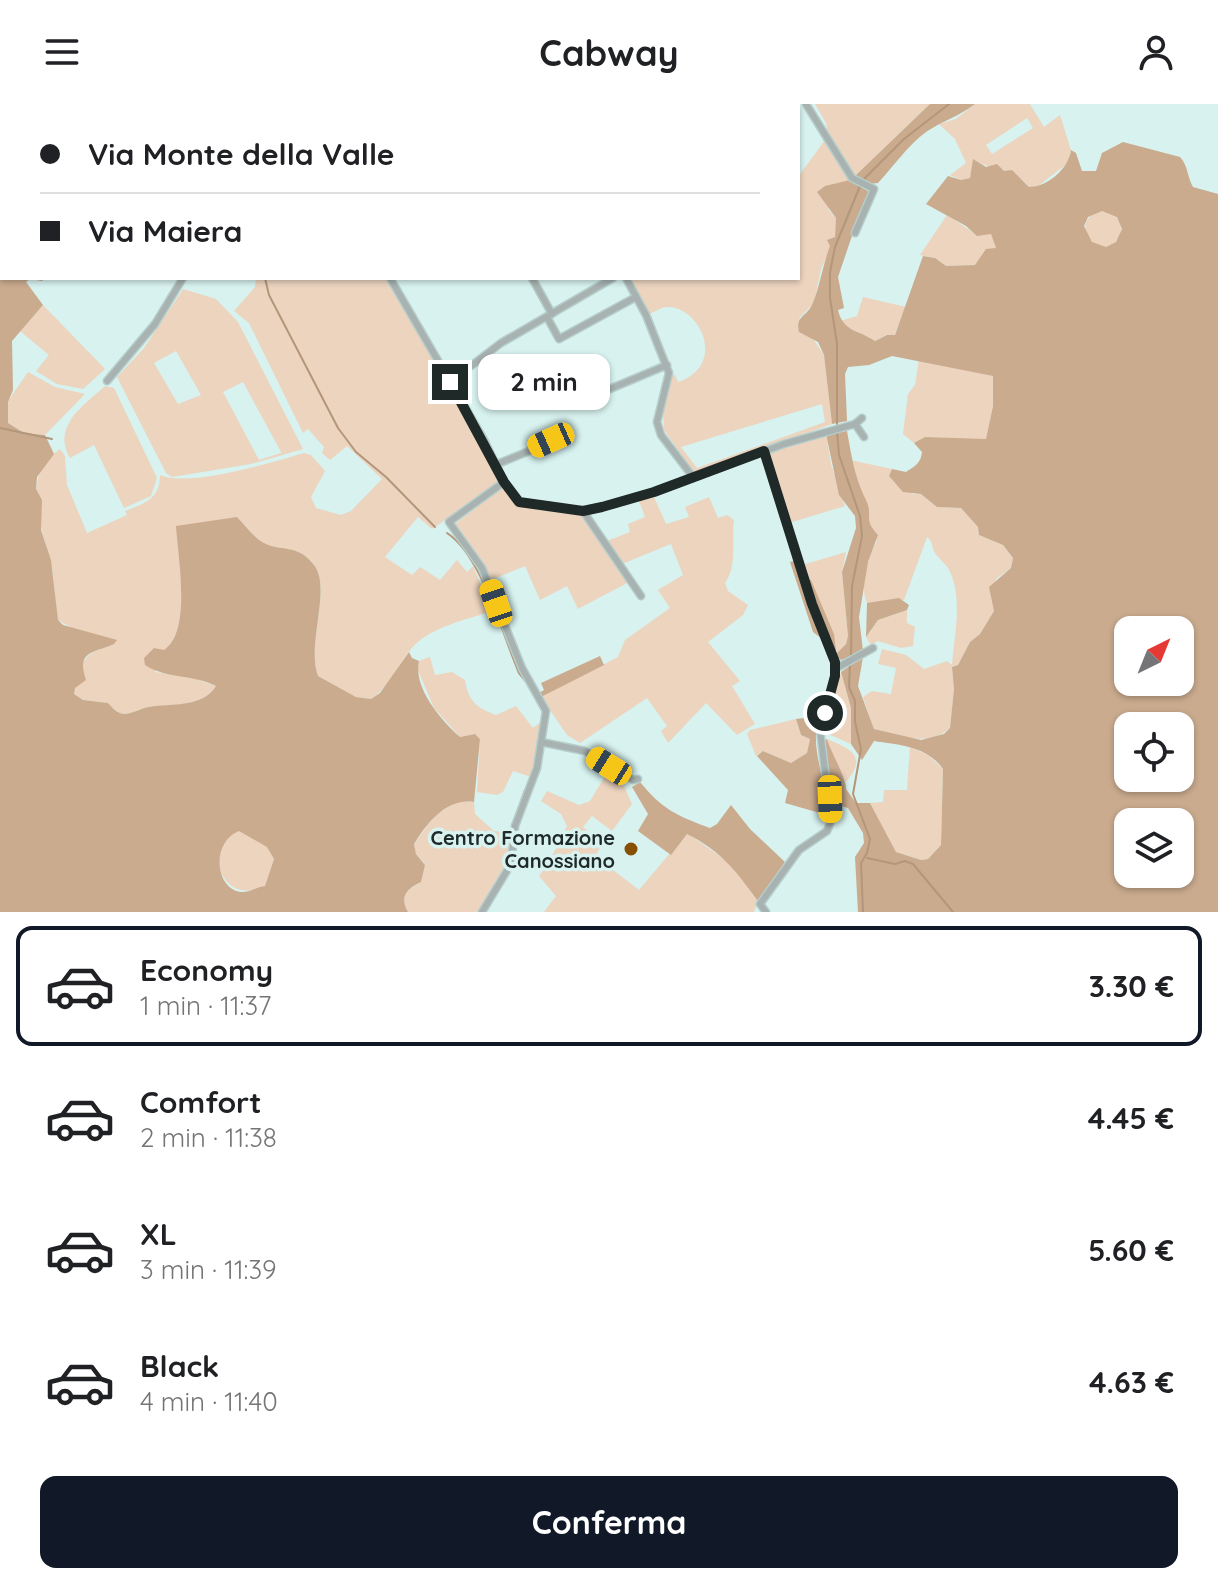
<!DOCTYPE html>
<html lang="it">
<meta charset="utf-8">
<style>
:root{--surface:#fff;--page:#f6f6f6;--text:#202124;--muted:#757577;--line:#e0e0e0;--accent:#111827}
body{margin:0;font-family:Quicksand,sans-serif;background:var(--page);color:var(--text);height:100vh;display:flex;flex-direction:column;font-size:30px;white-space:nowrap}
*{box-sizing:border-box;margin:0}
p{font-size:26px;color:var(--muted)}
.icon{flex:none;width:44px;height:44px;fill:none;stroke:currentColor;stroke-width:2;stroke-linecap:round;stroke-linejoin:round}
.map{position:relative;height:808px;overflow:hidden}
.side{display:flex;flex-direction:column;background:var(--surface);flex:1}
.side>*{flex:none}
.hud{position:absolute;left:0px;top:0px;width:800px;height:176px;box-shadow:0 2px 6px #0004;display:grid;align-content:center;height:176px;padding:0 40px;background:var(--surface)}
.needle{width:52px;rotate:43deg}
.fabs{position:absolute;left:1114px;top:512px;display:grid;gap:16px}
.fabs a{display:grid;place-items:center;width:80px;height:80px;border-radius:16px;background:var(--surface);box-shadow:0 2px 6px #0004;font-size:40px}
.end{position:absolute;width:36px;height:36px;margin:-18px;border:10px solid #1f2928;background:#fff;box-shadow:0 0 0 4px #fff}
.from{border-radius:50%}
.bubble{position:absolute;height:56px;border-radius:16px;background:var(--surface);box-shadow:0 2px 6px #0004;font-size:26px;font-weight:800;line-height:56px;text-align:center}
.car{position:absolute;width:24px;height:48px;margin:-24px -12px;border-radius:10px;box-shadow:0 0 6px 2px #0007;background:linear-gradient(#f5c518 24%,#345 0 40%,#f5c518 0 76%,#345 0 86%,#f5c518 0)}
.hud b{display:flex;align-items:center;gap:28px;height:76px;font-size:30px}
.hud b+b{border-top:2px solid var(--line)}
.hud i{width:20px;height:20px;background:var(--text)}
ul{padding:14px 0 0;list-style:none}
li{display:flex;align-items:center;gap:24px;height:120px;margin:0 16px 12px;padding:0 24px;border:4px solid transparent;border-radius:16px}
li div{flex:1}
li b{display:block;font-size:30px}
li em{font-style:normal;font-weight:800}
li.active{border-color:var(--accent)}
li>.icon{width:72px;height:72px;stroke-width:1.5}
.button{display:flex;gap:16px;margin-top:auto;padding:16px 40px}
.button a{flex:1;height:92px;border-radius:16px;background:var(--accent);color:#fff;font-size:32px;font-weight:800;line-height:92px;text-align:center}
header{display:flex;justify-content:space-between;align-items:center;height:104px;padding:0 40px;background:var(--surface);font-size:36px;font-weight:800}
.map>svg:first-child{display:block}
.green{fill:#ecd4bf;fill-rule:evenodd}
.forest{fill:#caab8e;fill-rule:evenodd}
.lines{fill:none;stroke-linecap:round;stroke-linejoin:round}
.stream{stroke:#b4967a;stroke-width:2}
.street-casing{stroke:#b6cecb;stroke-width:9}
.street{stroke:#a7b2b1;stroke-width:6}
.route{stroke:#1f2928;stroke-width:10}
.poi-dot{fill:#885003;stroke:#d7f2ef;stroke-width:3}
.labels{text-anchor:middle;stroke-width:7;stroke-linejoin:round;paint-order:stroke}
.poi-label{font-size:20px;font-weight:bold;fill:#1f2928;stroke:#d7f2ef;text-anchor:end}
</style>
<header><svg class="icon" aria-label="menu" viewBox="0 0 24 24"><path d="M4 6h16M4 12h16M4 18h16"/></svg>Cabway<svg class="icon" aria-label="person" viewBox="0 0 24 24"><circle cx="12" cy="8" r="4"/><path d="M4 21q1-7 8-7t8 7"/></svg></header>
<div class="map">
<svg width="1218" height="808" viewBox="0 0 1218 808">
<rect width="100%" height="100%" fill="#d7f2ef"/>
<g class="green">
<path d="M 815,0 L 930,0 L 855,72 L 828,31 L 826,19 Z"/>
<path d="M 975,0 L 1030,0 L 1044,23 L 1060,11 L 1071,46 L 1069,58 L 1037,83 L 1029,83 C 1014,64 994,67 973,56 L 970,74 L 961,76 L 950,71 L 966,59 L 955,35 L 939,20 L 956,15 ZM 1027,14 L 1033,24 L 992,50 L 986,41 Z"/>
<path d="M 825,36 L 850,76 L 845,79 L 828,105 L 836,114 L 835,133 L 821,165 L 814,199 L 799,214 L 824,251 L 832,320 L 695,370 L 664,326 L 663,306 L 672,271 L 675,271 L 678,278 C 728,261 700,202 667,203 C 662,203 654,208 649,210 L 630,174 L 798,174 L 798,73 ZM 822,300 L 825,318 L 697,364 L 681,343 Z"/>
<circle cx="1103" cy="125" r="18"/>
<path d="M 947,111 L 977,131 L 991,130 L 996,144 L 976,161 L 946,162 L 935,154 L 920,151 Z"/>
<path d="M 256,174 L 385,174 L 460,300 L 500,378 L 432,425 L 418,413 L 385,453 L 412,471 L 420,463 L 440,476 L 457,456 L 467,468 L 473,462 L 492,507 C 466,516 429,523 411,545 C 398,561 389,583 371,595 L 356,593 L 318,572 C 306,541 332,485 314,461 C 297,439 281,448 264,439 C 254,434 245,421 237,413 L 181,513 C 177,536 164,547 155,568 L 191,573 L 216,582 C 203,604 171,600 149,603 C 141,604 132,610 124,610 C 116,609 113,604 108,599 L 83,596 L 74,590 C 77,568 83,547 106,543 L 58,516 C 54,496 55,473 50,454 C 39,416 21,372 60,345 L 65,352 L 67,381 L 87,429 L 127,411 L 125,407 C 144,400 160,395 160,371 C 187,384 274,358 304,349 L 311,351 L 325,367 L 311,393 L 316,404 L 341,411 L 351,407 L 382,375 L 347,342 L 330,356 L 322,349 L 324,343 L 308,325 L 303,329 L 249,219 L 234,207 L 255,183 Z"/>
<path d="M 183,185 L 216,195 L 238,218 L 303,345 L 251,360 L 172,373 L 166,369 L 117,273 L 144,244 ZM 176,247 L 201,291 L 178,300 L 154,259 ZM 243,278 L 281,348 L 281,349 L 259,356 L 223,288 Z"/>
<path d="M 863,193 L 906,203 L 894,232 L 887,231 L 875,237 C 863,229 851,228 840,217 L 857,212 Z"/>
<path d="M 43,201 L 105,265 L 83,285 L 57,280 L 36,267 L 49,251 L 20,227 Z"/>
<path d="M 919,256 L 994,272 L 993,302 L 986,336 L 926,333 L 914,339 L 903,330 L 908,290 L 915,281 Z"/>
<path d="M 28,268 L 55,283 L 85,290 L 45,331 L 24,329 L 8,319 L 8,297 Z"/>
<path d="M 105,282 L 114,284 L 157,374 L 151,392 L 124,404 L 94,341 L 70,354 C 52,322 83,302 105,282 Z"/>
<path d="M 826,330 L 831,360 L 845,402 L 789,419 L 769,346 Z"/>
<path d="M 850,356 L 892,365 L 889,372 L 913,390 L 921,390 L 937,403 L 961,404 L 978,423 L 979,431 L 1003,441 L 1013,454 L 1011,464 L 996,475 L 994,507 L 980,530 L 970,538 L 958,561 L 952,563 L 954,585 L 950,624 C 928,644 898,631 874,625 L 863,593 L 872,587 L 891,590 L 896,564 L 878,560 L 882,545 L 906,551 L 924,565 L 947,557 L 952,561 C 954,532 964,491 948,464 C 945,459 939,455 935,449 C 931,442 934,439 927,433 L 904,496 L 867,499 C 859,483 868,453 877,437 L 867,419 L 868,410 Z"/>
<path d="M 503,383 L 519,402 L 583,412 L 629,478 L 578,505 L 567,482 L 540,496 L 525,462 L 491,476 L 455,420 Z"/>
<path d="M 654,393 L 666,420 L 689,413 L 685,403 L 709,393 L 718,414 L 727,411 L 734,416 C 731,438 738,460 725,479 L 728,487 L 748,501 L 743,511 L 708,538 L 740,577 L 732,582 L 755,620 L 737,631 L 706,599 L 668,639 L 661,627 L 667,622 L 647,594 L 580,639 L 567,631 L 541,593 L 618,553 L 625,536 L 670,504 L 658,486 L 683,471 L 671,440 L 622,460 L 607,437 L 630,428 L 628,420 L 645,413 L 639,397 Z"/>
<path d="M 846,448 L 842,468 L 848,532 L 846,540 L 835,551 L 832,546 L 834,530 L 802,461 Z"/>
<path d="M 907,506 L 907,519 L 915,523 L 913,542 L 901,544 L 878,537 L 871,541 L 866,533 L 878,516 Z"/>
<path d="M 430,553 L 435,571 L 452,568 L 465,576 C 468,597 477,604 496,611 L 516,602 L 533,624 L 541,618 L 531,673 L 513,667 L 503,688 L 497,691 L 477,688 L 480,635 L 475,630 L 460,633 L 434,604 L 417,564 L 419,557 Z"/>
<path d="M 841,568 L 851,604 L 851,640 L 828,630 L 831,600 Z"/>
<path d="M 796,615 L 801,631 L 810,635 L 807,649 L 791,659 L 763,647 L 756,652 L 747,630 L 750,626 Z"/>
<path d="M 827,635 C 851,645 868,652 846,678 L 831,652 Z"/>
<path d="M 910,643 L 928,651 L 943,665 L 941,741 L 928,755 L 921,756 L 896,748 L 870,699 L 883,698 L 884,686 L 907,686 Z"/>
<path d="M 607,669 L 624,682 L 632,700 L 612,727 L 592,712 L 583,723 L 603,739 L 595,752 L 639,786 L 687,729 L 731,760 L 758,797 L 754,808 L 544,808 L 556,792 L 539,772 L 549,758 L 567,722 L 561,710 L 541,697 L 547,687 L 579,701 L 590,697 Z"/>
<path d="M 459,697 L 474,698 L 475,710 L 494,727 L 511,729 L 506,759 L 478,808 L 408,808 C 399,793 407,784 421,778 L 425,760 L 416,750 L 414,740 L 435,711 Z"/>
<path d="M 239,726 L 268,743 L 274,755 L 265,782 C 224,802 206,751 227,732 C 230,729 235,728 239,726 Z"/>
</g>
<g class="forest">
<path d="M 0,0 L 204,0 L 2,2 L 0,135 Z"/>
<path d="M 930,0 L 975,0 C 958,13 942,17 926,28 C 907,42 894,62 878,79 L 870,80 L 855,72 Z"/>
<path d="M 1123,38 L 1180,53 C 1188,61 1187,73 1193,83 L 1218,90 L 1218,808 L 858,808 L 855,753 L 864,739 L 863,729 L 848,704 L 841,702 L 833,705 L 824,637 L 827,635 C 831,649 847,675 846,685 L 856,699 L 870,699 L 896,748 L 921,756 L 928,755 L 941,741 L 943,665 C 927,642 899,641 874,637 L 862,656 L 851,640 L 851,604 L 841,568 L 863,553 L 858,582 L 874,625 L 921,636 L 944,630 L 950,624 L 954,585 L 952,563 L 958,561 L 970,538 L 980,530 L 994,507 L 989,483 L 1011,464 L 1013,454 L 1003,441 L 979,431 L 978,423 L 961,404 L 937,403 L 921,390 L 903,388 L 889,372 L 892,365 L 906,368 C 915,362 921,359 922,348 L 914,339 L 925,333 L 986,335 L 993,302 L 993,272 L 892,252 L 869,261 L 848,263 L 845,270 L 847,317 L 832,320 L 824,251 L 818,238 L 799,228 C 795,212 806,213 812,201 C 819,186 823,160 830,142 L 827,136 L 835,133 L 836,114 L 817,88 L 825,82 L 850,76 L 874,91 L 858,130 L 853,129 L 838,173 L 844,204 L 838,206 C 843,228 859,226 875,237 L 887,231 L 895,231 L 923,152 L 935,154 L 946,162 L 975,161 L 986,145 L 996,144 L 991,130 L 977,132 L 966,122 L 926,100 L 948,72 L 961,76 L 970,74 L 973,55 L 986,63 L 997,60 L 1004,67 L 1012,66 L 1029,83 C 1048,83 1069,64 1071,46 L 1076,49 L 1082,67 L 1096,67 L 1102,49 ZM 1102,107 L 1117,113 L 1122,125 L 1116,138 L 1106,143 L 1092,138 L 1084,122 L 1088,113 ZM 1128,526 L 1180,526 L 1180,578 L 1128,578 ZM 1128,622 L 1180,622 L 1180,674 L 1128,674 ZM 1128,718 L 1180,718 L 1180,770 L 1128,770 Z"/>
<path d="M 0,154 L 2,174 L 45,174 L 42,177 L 30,175 L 26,178 L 43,201 L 12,237 L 13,286 L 8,298 L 8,319 L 24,329 L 45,331 L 54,350 L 37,373 L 36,385 L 42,396 L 41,426 L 51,456 L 58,516 L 63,521 L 117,536 L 114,540 C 93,549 76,547 86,576 L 75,584 L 74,590 L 83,596 L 108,599 C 113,604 116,609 124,610 C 132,610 141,604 149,603 C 171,599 203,604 216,582 C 193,570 166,575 145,561 L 144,554 L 154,544 L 164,546 C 192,528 178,453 176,422 L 237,413 C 245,421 254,434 264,439 C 281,448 297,439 314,461 C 332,484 306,541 318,572 L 356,593 L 371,595 L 380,589 L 409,548 L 412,554 L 419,557 C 413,584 441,616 460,633 L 475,630 L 480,635 L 474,698 C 446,694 427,719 414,740 L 416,750 L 425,761 L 421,778 C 407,784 399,793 408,808 L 0,808 ZM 239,727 L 267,743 L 274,755 L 265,782 C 255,783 247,791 236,787 C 214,778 213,737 239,727 Z"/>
<path d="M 847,327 C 852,354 854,371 866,396 C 874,413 862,414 878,431 L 868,458 L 859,513 L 863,547 L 841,556 L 835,551 L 846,540 L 848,532 L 842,468 L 856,424 L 855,412 L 839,391 L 826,330 Z"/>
<path d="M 797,456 L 807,475 L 811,476 L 834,530 L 836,546 L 813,528 L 790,458 Z"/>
<path d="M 899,494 L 909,501 L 907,506 L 878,516 L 866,533 L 867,499 Z"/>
<path d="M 600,552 L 604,561 L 541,593 L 539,589 L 544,586 L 541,579 Z"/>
<path d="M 820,612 C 807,642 829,680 827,711 L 785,699 L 788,686 L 757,652 L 763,647 L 791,659 L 807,649 L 810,635 L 801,631 L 796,615 Z"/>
<path d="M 640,678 C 662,705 677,712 710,724 L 717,720 L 731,701 L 750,725 L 786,759 L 758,797 C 736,767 721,747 687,730 L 671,751 L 638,727 L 648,710 L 632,683 Z"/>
</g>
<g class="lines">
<g class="stream">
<path d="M 863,76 L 904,35 L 949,0"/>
<path d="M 265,174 L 269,191 L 338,324 L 356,348 L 386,373 L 435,423"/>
<path d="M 837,321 L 837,240 L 830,194 L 830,168 L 835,143 L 860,82"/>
<path d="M 0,324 L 52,335"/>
<path d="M 837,327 L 839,351 L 860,412 L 862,432 L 852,482 L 851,552"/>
<path d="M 447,429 C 482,452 502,530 519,569 L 528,580"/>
<path d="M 850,558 L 849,583 L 855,597 L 855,618 L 861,645 L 853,690 L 870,735 L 867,749 L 861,759 L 863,808"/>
<path d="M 520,700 L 525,686"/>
<path d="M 867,754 L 895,760 L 905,757 L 913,760 L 953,808"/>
<path d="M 479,808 L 507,761"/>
</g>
<g class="street-casing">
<g id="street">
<path d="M 239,0 L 239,2"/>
<path d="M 286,0 L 287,2"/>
<path d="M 433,0 L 434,2"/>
<path d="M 541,0 L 542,2"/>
<path d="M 806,0 L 852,74 L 874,85 L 855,129"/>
<path d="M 456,2 L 460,0"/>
<path d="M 673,2 L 678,0"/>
<path d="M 390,174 L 484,336 L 504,378 L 519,398 L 583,407 L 602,403 L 654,388 L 784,340 L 855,320 L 862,314"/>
<path d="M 532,174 L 552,210"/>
<path d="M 626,174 L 646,211 L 669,269 L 657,318 L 661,331 L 693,373"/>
<path d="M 547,213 L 559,235 L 636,193"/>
<path d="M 107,277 L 155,220 L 183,174"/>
<path d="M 450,278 L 501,239 L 613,174"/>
<path d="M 605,287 L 667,261"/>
<path d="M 855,320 L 864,333"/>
<path d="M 764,347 L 812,500 L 835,558 L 835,572 L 820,626 L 831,717 L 827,727 L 799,746 L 760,800 L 766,808"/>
<path d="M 495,361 L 561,334"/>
<path d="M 583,407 L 641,492"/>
<path d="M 835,565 L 873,544"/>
<path d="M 541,638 L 585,647 L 633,676 L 638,675"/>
<path d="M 482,808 L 511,760 L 515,722 L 537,664 L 546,607 L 522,564 L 482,464 L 449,418 L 504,378"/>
</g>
</g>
<use href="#street" class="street"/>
</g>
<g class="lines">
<path class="route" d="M 450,278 L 504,378 L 519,398 L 583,407 L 602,403 L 654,388 L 764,347 L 812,500 L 835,558 L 835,572 L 825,609"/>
</g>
<circle class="poi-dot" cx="631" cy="745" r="8"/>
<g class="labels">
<g class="poi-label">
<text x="615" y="741">Centro Formazione<tspan x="615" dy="23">Canossiano</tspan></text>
</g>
</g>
</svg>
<div class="fabs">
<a><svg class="needle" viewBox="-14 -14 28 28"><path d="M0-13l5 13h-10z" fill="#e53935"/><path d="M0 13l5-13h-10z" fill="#757577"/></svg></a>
<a><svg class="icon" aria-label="locate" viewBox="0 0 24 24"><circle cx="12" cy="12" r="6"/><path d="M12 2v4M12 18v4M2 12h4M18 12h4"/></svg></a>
<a><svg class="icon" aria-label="layers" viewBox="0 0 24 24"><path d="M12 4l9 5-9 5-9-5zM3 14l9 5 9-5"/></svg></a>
</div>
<i class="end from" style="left:825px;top:609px"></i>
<i class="end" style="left:450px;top:278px"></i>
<div class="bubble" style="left:478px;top:250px;width:132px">2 min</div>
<i class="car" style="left:551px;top:336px;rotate:246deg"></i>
<i class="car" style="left:496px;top:499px;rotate:341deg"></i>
<i class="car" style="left:609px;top:662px;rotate:302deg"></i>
<i class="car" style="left:830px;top:695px;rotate:178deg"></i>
<div class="hud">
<b><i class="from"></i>Via Monte della Valle</b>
<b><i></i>Via Maiera</b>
</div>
</div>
<section class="side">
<ul>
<li class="active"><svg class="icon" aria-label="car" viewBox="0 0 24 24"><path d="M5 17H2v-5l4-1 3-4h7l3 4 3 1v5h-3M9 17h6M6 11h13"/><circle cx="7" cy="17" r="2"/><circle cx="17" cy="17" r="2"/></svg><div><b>Economy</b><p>1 min · 11:37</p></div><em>3.30 €</em></li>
<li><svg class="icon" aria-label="car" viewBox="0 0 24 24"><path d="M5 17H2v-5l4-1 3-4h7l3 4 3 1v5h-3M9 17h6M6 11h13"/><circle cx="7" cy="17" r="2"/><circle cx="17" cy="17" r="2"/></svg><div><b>Comfort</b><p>2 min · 11:38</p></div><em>4.45 €</em></li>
<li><svg class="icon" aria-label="car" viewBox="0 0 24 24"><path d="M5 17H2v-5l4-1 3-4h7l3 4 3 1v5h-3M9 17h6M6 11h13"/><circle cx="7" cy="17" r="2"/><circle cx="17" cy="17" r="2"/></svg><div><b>XL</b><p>3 min · 11:39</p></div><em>5.60 €</em></li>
<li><svg class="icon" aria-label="car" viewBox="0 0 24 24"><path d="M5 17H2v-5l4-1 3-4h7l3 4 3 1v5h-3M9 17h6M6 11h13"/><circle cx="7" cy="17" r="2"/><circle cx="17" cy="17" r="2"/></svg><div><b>Black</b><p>4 min · 11:40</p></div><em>4.63 €</em></li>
</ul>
<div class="button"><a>Conferma</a></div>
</section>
